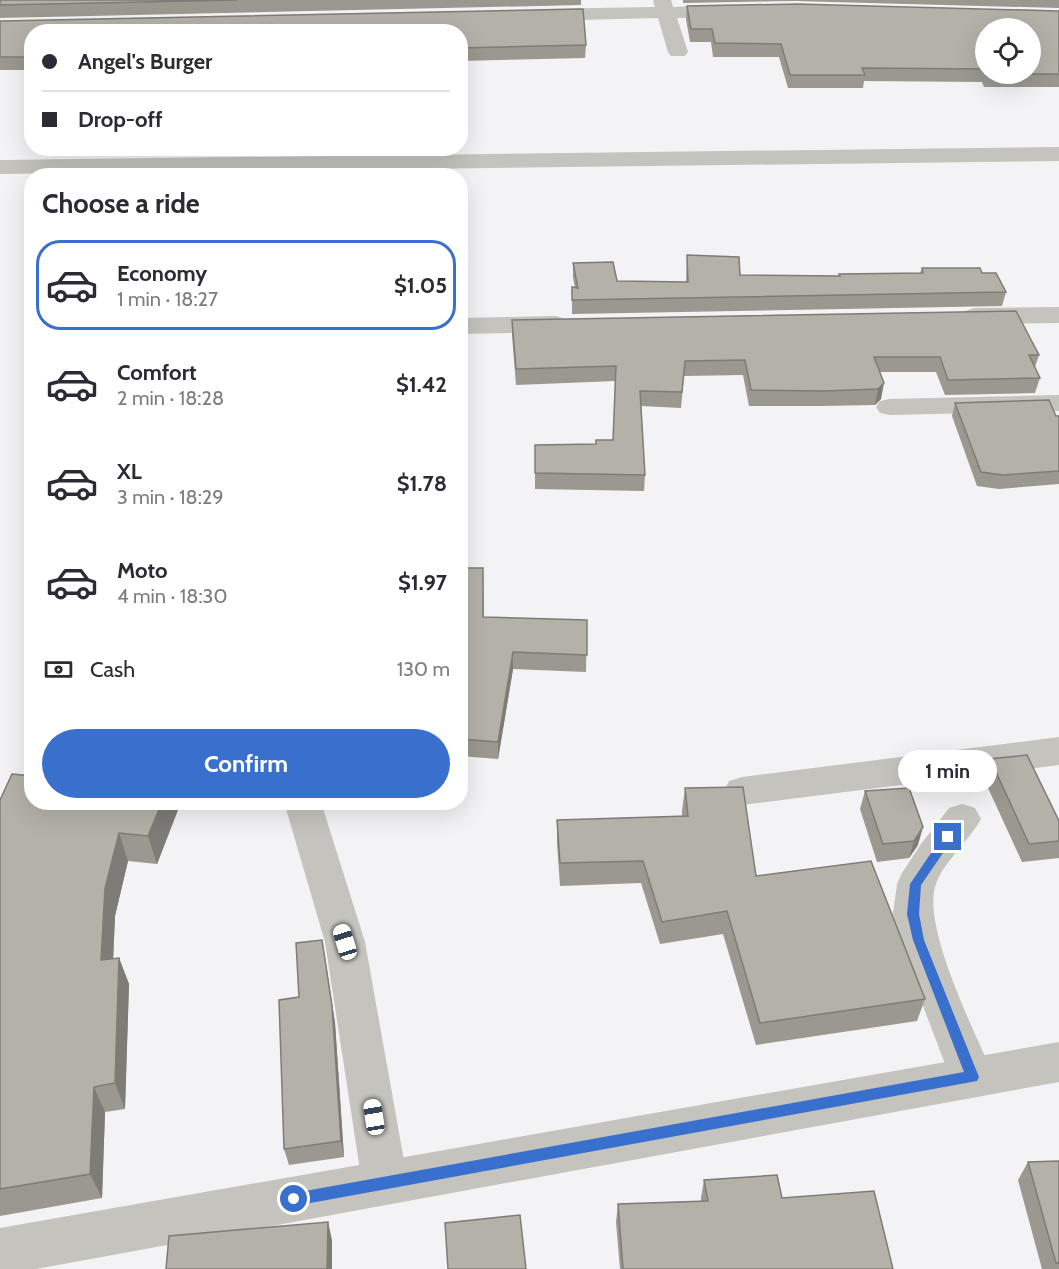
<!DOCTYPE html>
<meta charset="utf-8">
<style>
:root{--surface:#fff;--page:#f7f7f7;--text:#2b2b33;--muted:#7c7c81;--line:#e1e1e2;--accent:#3970ce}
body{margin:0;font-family:Cabin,sans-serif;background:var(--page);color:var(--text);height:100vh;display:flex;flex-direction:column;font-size:22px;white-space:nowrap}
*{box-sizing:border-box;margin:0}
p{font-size:20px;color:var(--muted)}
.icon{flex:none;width:33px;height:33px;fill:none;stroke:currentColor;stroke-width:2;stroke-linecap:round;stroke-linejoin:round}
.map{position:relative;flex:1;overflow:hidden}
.side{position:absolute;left:24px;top:168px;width:444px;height:642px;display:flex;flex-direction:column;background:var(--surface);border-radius:24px;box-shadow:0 6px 24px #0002}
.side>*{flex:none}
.hud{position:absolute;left:24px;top:24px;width:444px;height:132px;border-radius:24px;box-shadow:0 6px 24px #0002;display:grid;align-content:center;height:132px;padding:0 18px;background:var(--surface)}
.tools{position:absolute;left:975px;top:18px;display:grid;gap:12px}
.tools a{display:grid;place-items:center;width:66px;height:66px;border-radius:50%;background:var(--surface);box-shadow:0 6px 24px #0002;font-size:30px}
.end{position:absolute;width:27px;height:27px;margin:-14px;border:8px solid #3970ce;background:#fff;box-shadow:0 0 0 3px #fff}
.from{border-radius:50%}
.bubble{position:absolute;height:42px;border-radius:21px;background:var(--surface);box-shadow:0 6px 24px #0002;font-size:20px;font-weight:700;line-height:42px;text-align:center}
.car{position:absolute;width:18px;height:36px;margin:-18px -9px;border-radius:8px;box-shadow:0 0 4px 2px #0007;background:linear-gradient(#fff 24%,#345 0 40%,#fff 0 76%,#345 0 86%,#fff 0)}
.hud b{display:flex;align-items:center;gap:21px;height:57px;font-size:22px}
.hud b+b{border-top:2px solid var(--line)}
.hud i{width:15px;height:15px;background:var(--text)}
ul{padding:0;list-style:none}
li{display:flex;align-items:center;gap:18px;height:90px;margin:0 12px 9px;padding:0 6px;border:3px solid transparent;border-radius:24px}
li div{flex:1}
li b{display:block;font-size:22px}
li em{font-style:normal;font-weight:700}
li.on{border-color:var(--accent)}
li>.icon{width:54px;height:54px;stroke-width:1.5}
h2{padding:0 18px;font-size:27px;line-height:72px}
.pay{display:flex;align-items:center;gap:15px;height:66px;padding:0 18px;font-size:22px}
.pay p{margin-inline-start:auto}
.primary-button{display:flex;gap:12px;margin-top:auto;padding:12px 18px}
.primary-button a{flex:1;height:69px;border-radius:36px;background:var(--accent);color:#fff;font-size:24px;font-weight:700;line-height:69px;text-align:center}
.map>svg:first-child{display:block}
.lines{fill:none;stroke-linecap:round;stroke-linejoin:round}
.minor{fill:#c4c3bd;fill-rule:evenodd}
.tertiary{fill:#c4c3bd;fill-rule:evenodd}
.wall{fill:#9b9890;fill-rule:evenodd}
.shaded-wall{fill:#7e7c76}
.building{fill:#b4b1a8;stroke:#7e7c76;stroke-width:1.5}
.route{fill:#3970ce}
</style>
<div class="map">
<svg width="1059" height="1269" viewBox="0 0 1059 1269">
<rect width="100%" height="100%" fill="#f3f2f5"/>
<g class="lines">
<g class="minor">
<path d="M 653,0 L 671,0 L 673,7 L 730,5 L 737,7 L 739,11 L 737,15 L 730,17 L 677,18 L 688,52 L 685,56 L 671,56 L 668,52 L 658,18 L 539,21 L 532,19 L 530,15 L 532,11 L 539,9 L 655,7 Z"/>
<path d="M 1059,147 L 1059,161 L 0,174 L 0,160 Z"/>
<path d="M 1059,307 L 1059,323 L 974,324 L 965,321 L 961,316 L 965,311 L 974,308 Z"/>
<path d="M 556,316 L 565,319 L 569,324 L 565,329 L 556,332 L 460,334 L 460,318 Z"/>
<path d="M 1059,395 L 1059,411 L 890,415 L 880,413 L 876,407 L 880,401 L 890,399 Z"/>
<path d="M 1059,737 L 1059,765 L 742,805 L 729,801 L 724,791 L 729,781 L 742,777 Z"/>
<path d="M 284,802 L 321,802 L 365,942 L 408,1183 L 401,1199 L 385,1205 L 369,1199 L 362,1183 L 325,942 Z"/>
<path d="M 962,804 L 975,808 L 981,819 C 969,841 941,864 935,887 C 923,930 976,1034 994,1077 L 987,1091 L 972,1097 L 957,1091 L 950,1077 L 898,940 L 893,914 L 897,884 L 902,873 L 921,844 L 949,808 Z"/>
</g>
<path class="tertiary" d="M 1059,1042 L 1059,1082 L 36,1269 L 0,1269 L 0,1228 Z"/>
</g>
<g class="wall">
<path d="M 0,0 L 581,0 L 581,5 L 0,18 Z"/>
<path d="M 683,0 L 1059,0 L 1059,8 L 795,1 L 683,3 Z"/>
<path d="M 687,6 L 1059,11 L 1059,87 L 984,87 L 982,82 L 864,81 L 863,88 L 788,88 L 779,57 L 713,57 L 711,42 L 690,42 L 686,19 ZM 986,28 L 1030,74 L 986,74 Z"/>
<path d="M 583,9 L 586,45 L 585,58 L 460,61 L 460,32 L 32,32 L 32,70 L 0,70 L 0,21 Z"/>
<path d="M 687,255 L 740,275 L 839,276 L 839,274 L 920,273 L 922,268 L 982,273 L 1006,292 L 1002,306 L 572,314 L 572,287 L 575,288 L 573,277 L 573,263 L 617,281 L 686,282 Z"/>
<path d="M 512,320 L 1039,355 L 1035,367 L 1040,378 L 1035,393 L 945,395 L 936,372 L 880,372 L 881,399 L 875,405 L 821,406 L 749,406 L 743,375 L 684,376 L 681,408 L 641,406 L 645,475 L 644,491 L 535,489 L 535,445 L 596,444 L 613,440 L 615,381 L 516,385 L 512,335 Z"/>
<path d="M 955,403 L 1059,416 L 1059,484 L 999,489 L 977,486 L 952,416 Z"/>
<path d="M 460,568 L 483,568 L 484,617 L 587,620 L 586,672 L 513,669 L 498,759 L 460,756 Z"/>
<path d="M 990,759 L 1059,821 L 1059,858 L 1022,862 L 983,777 Z"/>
<path d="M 685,788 L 756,876 L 925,999 L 917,1021 L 756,1045 L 723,934 L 660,944 L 641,883 L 560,886 L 557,843 L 557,820 L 682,816 L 682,811 Z"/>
<path d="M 909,788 L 918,845 L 909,858 L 877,862 L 860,809 L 865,791 Z"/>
<path d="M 0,800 L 32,802 L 181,802 L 157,864 L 128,861 L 115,916 L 113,958 L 119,958 L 129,984 L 125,1109 L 105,1112 L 102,1198 L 0,1216 Z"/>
<path d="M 325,957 L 335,1023 L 344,1157 L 289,1165 L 284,1149 L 299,997 Z"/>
<path d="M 1059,1161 L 1059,1269 L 1042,1269 L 1018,1180 L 1028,1162 Z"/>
<path d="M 704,1180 L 782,1198 L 893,1269 L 620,1269 L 616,1222 L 618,1204 L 701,1201 L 701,1198 Z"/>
</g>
<g class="shaded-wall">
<path d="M 884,383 L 881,399 L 875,405 L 878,389 Z"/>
<path d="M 513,652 L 513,669 L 498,759 L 498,742 Z"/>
<path d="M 162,802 L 181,802 L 157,864 L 148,836 Z"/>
<path d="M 923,827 L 918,845 L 909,858 L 914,841 Z"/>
<path d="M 119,833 L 128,861 L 115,916 L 112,987 L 101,960 L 105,888 Z"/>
<path d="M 322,940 L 335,1023 L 344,1157 L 341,1141 Z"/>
<path d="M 119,958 L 129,984 L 125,1109 L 115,1083 Z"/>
<path d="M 94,1087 L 105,1112 L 102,1198 L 90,1174 Z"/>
<path d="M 328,1222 L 332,1240 L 332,1269 L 327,1269 Z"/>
</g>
<g class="building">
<path d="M 0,0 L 237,0 L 0,5 Z"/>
<path d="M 797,4 L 1059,11 L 1059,74 L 987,74 L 1030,74 L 1030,28 L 986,28 L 986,71 L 985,69 L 862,68 L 865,75 L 790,75 L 781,44 L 715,43 L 712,29 L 691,29 L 687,6 Z"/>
<path d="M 583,9 L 586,45 L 460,48 L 460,32 L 32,32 L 32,57 L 0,57 L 0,21 Z"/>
<path d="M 687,255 L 739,257 L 740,275 L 840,276 L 839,274 L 923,273 L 922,268 L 980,268 L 982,273 L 996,273 L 1006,292 L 572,300 L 572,287 L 578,288 L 573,263 L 613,262 L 617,281 L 688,282 Z"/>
<path d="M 1016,311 L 1039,355 L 1029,355 L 1040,378 L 948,380 L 940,357 L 874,357 L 884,383 L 878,389 L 824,391 L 751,390 L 745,360 L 685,361 L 682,392 L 640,391 L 645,475 L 535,473 L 535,445 L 596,444 L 596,440 L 613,440 L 616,366 L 516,369 L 512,320 Z"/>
<path d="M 1049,400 L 1056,416 L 1059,416 L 1059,471 L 1003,475 L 981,472 L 955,403 Z"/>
<path d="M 460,568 L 483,568 L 483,617 L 587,620 L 587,655 L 513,652 L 498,742 L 460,739 Z"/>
<path d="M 1027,755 L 1059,821 L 1059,841 L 1029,844 L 990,759 Z"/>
<path d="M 12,774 L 32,776 L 32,802 L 162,802 L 148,836 L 119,833 L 105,888 L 101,960 L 119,958 L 115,1083 L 94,1087 L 90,1174 L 0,1189 L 0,800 Z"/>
<path d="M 743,787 L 756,876 L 871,861 L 925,999 L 760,1023 L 727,911 L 662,922 L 643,861 L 560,863 L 557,820 L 688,816 L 685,788 Z"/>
<path d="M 909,788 L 923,827 L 914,841 L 883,844 L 865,791 Z"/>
<path d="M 322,940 L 332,1006 L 341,1141 L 284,1149 L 279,1000 L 299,997 L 296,943 Z"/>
<path d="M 1059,1161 L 1059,1263 L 1056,1263 L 1028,1162 Z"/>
<path d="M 777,1175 L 782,1198 L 874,1191 L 893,1269 L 623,1269 L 618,1204 L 708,1201 L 704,1180 Z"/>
<path d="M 520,1215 L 526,1269 L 448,1269 L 445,1223 Z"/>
<path d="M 328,1222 L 327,1269 L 166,1269 L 169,1236 Z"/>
</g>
<path class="route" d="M 948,832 L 954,837 L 921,885 L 919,914 L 924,940 L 979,1077 L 977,1081 L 294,1206 L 289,1204 L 288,1199 L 289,1195 L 294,1193 L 964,1072 L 913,940 L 907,914 L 910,884 L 944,834 Z"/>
</svg>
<div class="tools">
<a><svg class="icon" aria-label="locate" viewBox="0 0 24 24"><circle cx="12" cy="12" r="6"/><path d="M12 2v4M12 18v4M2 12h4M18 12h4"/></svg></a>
</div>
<i class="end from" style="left:294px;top:1199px"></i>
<i class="end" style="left:948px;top:837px"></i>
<div class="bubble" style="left:898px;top:750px;width:99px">1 min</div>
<i class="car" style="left:345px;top:942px;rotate:343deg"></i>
<i class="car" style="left:374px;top:1117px;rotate:351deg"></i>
<div class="hud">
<b><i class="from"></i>Angel's Burger</b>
<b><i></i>Drop-off</b>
</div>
<section class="side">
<h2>Choose a ride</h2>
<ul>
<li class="on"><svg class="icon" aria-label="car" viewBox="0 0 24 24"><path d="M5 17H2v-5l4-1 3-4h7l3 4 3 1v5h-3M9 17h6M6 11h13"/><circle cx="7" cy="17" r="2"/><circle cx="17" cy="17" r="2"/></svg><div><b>Economy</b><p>1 min · 18:27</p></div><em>$1.05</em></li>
<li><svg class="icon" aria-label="car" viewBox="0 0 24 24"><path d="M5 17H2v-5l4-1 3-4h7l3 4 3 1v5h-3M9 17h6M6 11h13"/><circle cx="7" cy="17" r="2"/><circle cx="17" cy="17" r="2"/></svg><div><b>Comfort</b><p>2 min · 18:28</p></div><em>$1.42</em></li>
<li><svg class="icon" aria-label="car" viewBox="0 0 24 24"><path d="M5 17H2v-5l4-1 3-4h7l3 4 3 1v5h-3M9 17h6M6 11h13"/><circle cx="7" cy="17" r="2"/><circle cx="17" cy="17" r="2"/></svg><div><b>XL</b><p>3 min · 18:29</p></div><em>$1.78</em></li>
<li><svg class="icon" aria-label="car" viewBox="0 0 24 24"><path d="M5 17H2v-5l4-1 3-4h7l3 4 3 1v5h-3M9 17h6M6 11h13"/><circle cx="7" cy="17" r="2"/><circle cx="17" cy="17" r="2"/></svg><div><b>Moto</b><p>4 min · 18:30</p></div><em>$1.97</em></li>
</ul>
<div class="pay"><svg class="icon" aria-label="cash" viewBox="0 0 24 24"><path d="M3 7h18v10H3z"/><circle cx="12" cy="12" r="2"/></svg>Cash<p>130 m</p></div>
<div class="primary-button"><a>Confirm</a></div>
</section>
</div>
